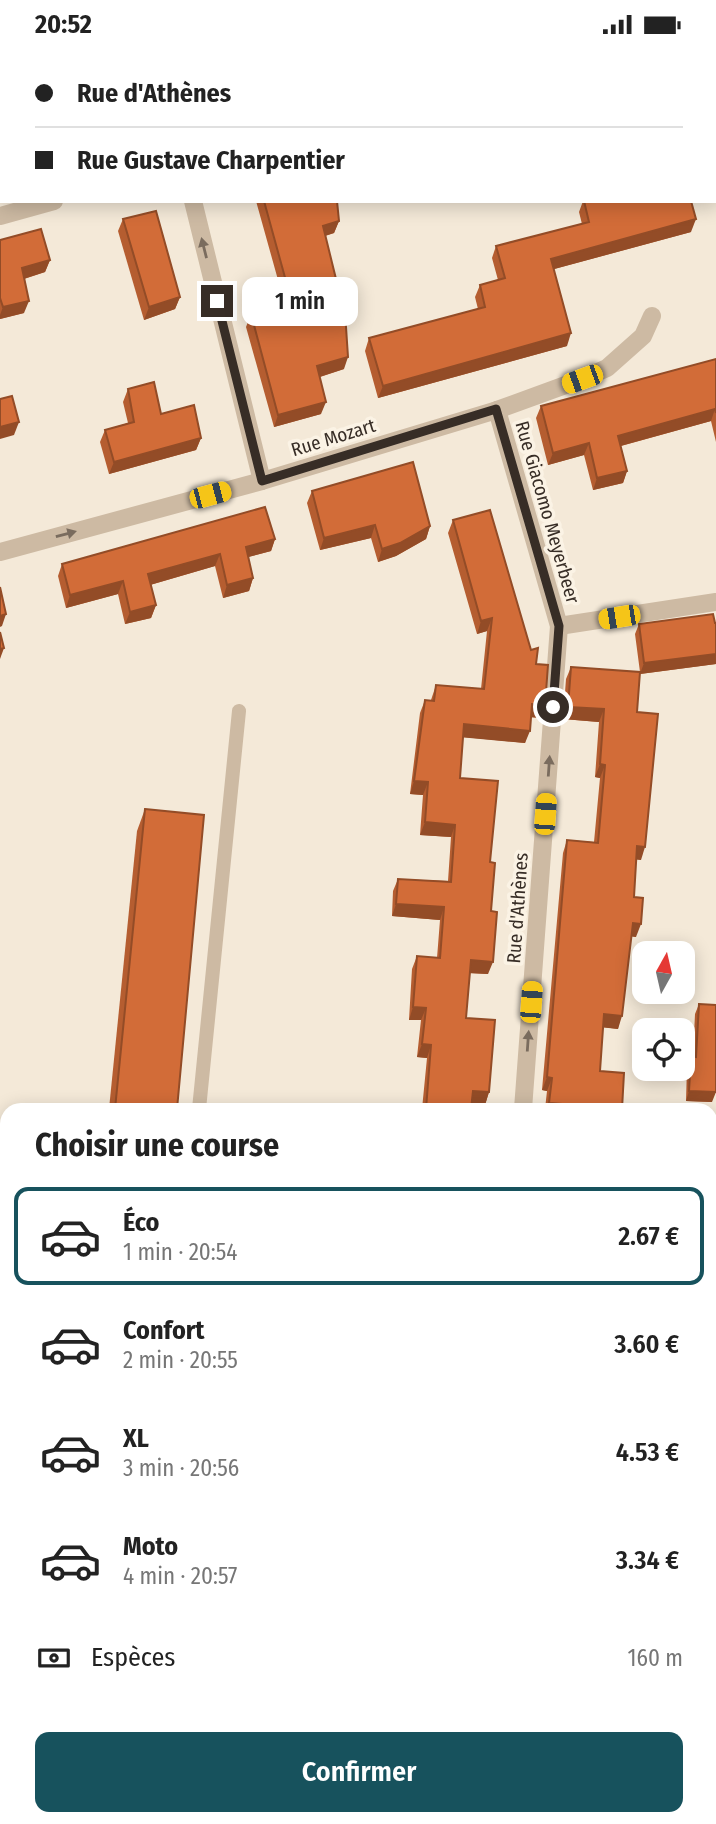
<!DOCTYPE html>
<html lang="fr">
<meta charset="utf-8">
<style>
:root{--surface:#fff;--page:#f6f6f6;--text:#222;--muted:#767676;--line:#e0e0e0;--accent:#17525d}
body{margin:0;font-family:"Fira Sans Condensed",sans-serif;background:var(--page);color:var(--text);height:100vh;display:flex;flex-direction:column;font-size:26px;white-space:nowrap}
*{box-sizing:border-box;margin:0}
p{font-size:23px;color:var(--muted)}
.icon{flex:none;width:38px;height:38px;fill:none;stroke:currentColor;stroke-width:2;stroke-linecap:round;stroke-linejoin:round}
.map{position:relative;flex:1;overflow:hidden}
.side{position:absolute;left:0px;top:1054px;width:718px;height:723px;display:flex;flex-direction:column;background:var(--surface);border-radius:21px 21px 0 0;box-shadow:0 4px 18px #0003}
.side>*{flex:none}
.guide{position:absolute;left:0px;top:0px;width:718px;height:154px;box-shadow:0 4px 18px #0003;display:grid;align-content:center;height:154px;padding:0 35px;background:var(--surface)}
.needle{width:46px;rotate:8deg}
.buttons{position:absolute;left:632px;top:892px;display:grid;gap:14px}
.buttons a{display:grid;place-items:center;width:63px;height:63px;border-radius:14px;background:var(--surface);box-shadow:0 4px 18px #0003;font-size:35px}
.end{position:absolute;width:32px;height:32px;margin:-16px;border:9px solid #372d26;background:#fff;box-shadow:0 0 0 4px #fff}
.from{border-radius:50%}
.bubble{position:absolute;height:49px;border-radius:14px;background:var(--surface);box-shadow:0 4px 18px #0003;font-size:23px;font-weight:600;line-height:49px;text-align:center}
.car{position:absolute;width:21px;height:42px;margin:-21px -10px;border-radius:9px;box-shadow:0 0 5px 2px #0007;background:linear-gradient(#f5c518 24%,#345 0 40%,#f5c518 0 76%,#345 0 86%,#f5c518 0)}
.guide b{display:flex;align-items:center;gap:24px;height:66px;font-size:26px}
.guide b+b{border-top:2px solid var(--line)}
.guide i{width:18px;height:18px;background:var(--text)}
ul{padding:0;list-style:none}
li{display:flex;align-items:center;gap:21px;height:98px;margin:0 14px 10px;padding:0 21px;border:4px solid transparent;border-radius:14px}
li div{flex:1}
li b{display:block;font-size:26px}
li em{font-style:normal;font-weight:600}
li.active{border-color:var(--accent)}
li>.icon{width:63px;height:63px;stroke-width:1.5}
h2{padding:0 35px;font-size:32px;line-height:84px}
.pay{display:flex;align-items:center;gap:18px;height:77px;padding:0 35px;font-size:26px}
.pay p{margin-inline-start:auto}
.action{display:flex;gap:14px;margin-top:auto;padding:14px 35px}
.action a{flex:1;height:80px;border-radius:14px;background:var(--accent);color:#fff;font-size:28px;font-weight:600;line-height:80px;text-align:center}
.status{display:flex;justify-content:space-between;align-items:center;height:49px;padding:0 35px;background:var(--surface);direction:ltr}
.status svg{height:19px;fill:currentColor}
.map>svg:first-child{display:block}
.green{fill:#b1c497}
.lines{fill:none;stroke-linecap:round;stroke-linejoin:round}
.service{stroke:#cdbaa3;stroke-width:14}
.minor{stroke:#cdbaa3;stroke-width:18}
.secondary{stroke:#a18974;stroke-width:18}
.wall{fill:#b55d30}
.shaded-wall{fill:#934c27}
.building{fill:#d26c38;stroke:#934c27;stroke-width:2}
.oneway{fill:#7a6c5e}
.route{stroke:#372d26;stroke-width:9}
.labels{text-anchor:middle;stroke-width:7;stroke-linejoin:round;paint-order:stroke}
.street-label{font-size:19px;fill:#372d26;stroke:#fbf3e5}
</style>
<div class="status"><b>20:52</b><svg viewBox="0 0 49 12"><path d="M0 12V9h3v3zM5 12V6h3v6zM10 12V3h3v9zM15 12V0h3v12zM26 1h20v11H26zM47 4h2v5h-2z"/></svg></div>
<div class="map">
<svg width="716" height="1775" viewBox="0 0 716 1775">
<rect width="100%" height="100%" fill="#f4e9d8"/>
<g class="green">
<path d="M 153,0 L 350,0 L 361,2 L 156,2 Z"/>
<path d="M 516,0 L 716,0 L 716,29 L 716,2 Z"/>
</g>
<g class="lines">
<g class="service">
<path d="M 199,1060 L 239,662"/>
<path d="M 710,1751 L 716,1751"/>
<path d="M 0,1752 L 7,1752"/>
</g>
<g class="minor">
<path d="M 193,152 L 262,432"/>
<path d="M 0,167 L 54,152"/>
<path d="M 497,361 L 559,577 L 523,1060"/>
<path d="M 0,503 L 262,432 L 497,361 L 582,330 L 607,319 L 643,287 L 652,267"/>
<path d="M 559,577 L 716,553"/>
<path d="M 710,1229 L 716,1229"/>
</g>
<g class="secondary">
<path d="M 710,1734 L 716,1734"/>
<path d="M 0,1736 L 7,1736"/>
<path d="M 710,1767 L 716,1767"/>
<path d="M 0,1773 L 505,1769"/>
</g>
</g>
<g class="wall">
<path d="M 256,152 L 337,152 L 339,172 L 334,184 L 325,187 L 344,320 L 320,328 L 321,365 L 274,378 L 246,278 L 251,265 L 285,256 Z"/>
<path d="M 583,152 L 691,152 L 691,183 L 554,220 L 567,297 L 378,349 L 365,302 L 369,289 L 478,260 L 475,248 L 480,236 L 498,231 L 492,209 L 496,197 L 582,175 L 579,163 Z"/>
<path d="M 123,170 L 180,248 L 175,260 L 144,271 L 118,182 Z"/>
<path d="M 0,191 L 50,211 L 45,223 L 24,230 L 24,264 L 0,270 Z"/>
<path d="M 716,310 L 716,393 L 711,372 L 621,397 L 627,422 L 623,434 L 593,441 L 584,406 L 548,416 L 536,369 L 541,357 Z"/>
<path d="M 128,340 L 161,365 L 201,389 L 196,401 L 109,425 L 100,393 L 105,381 L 128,374 L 123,353 Z"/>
<path d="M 312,442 L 430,477 L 426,490 L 396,507 L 378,513 L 371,489 L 320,501 L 307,454 Z"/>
<path d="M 453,471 L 531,601 L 536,615 L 545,656 L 541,669 L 531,668 L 525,694 L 463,688 L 460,729 L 490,813 L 491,862 L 488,925 L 470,924 L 466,969 L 489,1043 L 485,1056 L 472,1055 L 471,1060 L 422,1060 L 427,1009 L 417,1008 L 421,971 L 409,971 L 412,920 L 417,907 L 437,909 L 440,871 L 392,867 L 393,842 L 398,830 L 448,832 L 451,788 L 420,786 L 423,746 L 410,745 L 420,664 L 425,651 L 431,651 L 436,636 L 481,640 L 487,582 L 477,585 L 448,484 Z"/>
<path d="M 275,490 L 271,502 L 248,508 L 253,529 L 249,542 L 223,549 L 215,517 L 150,536 L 156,556 L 151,569 L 125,575 L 118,545 L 66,559 L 58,527 L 62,515 Z"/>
<path d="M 716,574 L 716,615 L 640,625 L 637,663 L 641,811 L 636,810 L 634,848 L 636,888 L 631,887 L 618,980 L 603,978 L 600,1022 L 622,1060 L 545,1060 L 547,1042 L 542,1041 L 563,804 L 567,791 L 594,793 L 600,729 L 595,728 L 599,673 L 563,670 L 566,630 L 571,618 L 640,623 L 635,585 L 639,575 Z"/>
<path d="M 145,760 L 177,1060 L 109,1060 L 137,782 Z"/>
<path d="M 699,955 L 712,1053 L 686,1052 L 687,1018 L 691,1007 L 693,1007 L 695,965 Z"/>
<path d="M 710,1074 L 716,1194 L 710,1193 Z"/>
<path d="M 716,1366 L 716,1704 L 710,1704 L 711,1388 L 712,1378 Z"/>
</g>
<g class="shaded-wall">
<path d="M 696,170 L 691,183 L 547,222 L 551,210 Z"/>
<path d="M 339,172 L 334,184 L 318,189 L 323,177 Z"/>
<path d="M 50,211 L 45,223 L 17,232 L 22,219 Z"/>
<path d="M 180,248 L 175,260 L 144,271 L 149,258 Z"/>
<path d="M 29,252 L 24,264 L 0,270 L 0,266 L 3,258 Z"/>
<path d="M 571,284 L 567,297 L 378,349 L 383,337 Z"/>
<path d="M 348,308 L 344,320 L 313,330 L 317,317 Z"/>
<path d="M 326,353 L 321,365 L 274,378 L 278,366 Z"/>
<path d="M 715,360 L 711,372 L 613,399 L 618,387 Z"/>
<path d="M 19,373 L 14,386 L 0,390 L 0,378 Z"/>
<path d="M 201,389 L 196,401 L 109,425 L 114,413 Z"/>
<path d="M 589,394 L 584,406 L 548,416 L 553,404 Z"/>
<path d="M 627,422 L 623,434 L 593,441 L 597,429 Z"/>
<path d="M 375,476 L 371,489 L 320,501 L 324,489 Z"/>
<path d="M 430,477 L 426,490 L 396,507 L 378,513 L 382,500 Z"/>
<path d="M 275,490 L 271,502 L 241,510 L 246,498 Z"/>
<path d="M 220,505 L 215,517 L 143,538 L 148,525 Z"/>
<path d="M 253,529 L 249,542 L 223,549 L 227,536 Z"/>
<path d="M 123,532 L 118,545 L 66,559 L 70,546 Z"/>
<path d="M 156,556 L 151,569 L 125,575 L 130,563 Z"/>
<path d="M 6,565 L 2,577 L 0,578 L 0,567 Z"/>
<path d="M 492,569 L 487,582 L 477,585 L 481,572 Z"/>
<path d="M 4,599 L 0,610 L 0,600 Z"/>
<path d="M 716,605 L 716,615 L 640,625 L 644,614 Z"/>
<path d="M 532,655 L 545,656 L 541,669 L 528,668 Z"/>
<path d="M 568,658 L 604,660 L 599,673 L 563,670 Z"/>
<path d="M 464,675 L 530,682 L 525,694 L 459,688 Z"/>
<path d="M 600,715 L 605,716 L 600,729 L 595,728 Z"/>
<path d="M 414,732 L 428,733 L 423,746 L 410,745 Z"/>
<path d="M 425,773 L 455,776 L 451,788 L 420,786 Z"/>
<path d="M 637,797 L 645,798 L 641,811 L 632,810 Z"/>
<path d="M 396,855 L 444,858 L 440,871 L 392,867 Z"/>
<path d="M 633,874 L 641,875 L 636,888 L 628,887 Z"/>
<path d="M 471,911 L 493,913 L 488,925 L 467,924 Z"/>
<path d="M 413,958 L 426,959 L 421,971 L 409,971 Z"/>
<path d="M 604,965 L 622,967 L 618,980 L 599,978 Z"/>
<path d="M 422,995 L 431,996 L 427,1009 L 417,1008 Z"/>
<path d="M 547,1028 L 552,1029 L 547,1042 L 542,1041 Z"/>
<path d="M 473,1042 L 489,1043 L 485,1056 L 469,1055 Z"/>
<path d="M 689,1042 L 716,1043 L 712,1053 L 686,1052 Z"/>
<path d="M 549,1054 L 574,1056 L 573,1060 L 547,1060 Z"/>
<path d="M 713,1180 L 716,1181 L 716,1194 L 710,1193 L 710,1187 Z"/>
<path d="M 710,1296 L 716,1296 L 716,1310 L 710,1309 Z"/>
<rect x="710" y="1691" width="6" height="13"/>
</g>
<g class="building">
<path d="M 264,152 L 337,152 L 339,172 L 323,177 L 337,234 L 343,233 L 348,308 L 317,317 L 326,353 L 278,366 L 251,265 L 292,254 Z"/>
<path d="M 584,152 L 691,152 L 696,170 L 551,210 L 571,284 L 383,337 L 369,289 L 485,258 L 480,236 L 505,229 L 496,197 L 589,173 Z"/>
<path d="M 156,162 L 180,248 L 149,258 L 123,170 Z"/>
<path d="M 41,180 L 50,211 L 22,219 L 29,252 L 3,258 L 0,249 L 0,191 Z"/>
<path d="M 716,310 L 716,364 L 715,360 L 618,387 L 627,422 L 597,429 L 589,394 L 553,404 L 541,357 Z"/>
<path d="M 154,333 L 161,365 L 194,356 L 201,389 L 114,413 L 105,381 L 134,373 L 128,340 Z"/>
<path d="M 12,347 L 19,373 L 0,378 L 0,350 Z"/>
<path d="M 413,413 L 430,477 L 400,494 L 382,500 L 375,476 L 324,489 L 312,442 Z"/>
<path d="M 265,458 L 275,490 L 246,498 L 253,529 L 227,536 L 220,505 L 148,525 L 156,556 L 130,563 L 123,532 L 70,546 L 62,515 Z"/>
<path d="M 490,461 L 531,601 L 538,599 L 536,615 L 548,616 L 545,656 L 532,655 L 530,682 L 464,675 L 460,729 L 498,732 L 490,813 L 495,814 L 491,862 L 497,863 L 493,913 L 471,911 L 466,969 L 495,971 L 489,1043 L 473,1042 L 471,1060 L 426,1060 L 431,996 L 422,995 L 426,959 L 413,958 L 417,907 L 440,909 L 444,858 L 396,855 L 398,830 L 451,833 L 455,776 L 425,773 L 428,733 L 414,732 L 425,651 L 434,652 L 436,636 L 484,640 L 492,569 L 481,572 L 453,471 Z"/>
<path d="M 0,538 L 6,565 L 0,567 Z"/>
<path d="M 713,565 L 715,574 L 716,574 L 716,605 L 644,614 L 639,575 Z"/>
<path d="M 0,583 L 4,599 L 0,600 Z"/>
<path d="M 571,618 L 640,623 L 637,663 L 658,665 L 645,798 L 637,797 L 634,848 L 643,849 L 641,875 L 633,874 L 622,967 L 604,965 L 600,1022 L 624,1024 L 622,1060 L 574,1060 L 574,1056 L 549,1054 L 552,1029 L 547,1028 L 567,791 L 598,794 L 605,716 L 600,715 L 604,660 L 568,658 Z"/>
<path d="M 145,760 L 204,766 L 177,1060 L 115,1060 Z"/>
<path d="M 699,955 L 716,956 L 716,1043 L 689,1042 L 691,1007 L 696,1008 Z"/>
<path d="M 710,1074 L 716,1074 L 716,1181 L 713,1180 L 714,1162 L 710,1162 Z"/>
<path d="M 710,1235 L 716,1236 L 716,1296 L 710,1296 Z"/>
<path d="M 716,1378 L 716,1691 L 710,1691 L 710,1388 L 716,1388 Z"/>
</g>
<defs><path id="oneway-solid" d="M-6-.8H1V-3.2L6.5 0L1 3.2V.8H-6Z" transform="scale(1.75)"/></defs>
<g class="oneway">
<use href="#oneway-solid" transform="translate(204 199) rotate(-104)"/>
<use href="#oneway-solid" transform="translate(66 485) rotate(-15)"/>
<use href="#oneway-solid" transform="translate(549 717) rotate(-86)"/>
<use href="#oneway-solid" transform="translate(528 992) rotate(-86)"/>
</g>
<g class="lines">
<path class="route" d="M 217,252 L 262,432 L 496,360 L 559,577 L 553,658"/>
</g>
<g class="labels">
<g class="street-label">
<text transform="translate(333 388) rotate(-17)" y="7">Rue Mozart</text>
<text transform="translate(548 463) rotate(74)" y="7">Rue Giacomo Meyerbeer</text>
<text transform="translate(517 859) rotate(-86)" y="7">Rue d'Athènes</text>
</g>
</g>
</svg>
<div class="buttons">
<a><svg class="needle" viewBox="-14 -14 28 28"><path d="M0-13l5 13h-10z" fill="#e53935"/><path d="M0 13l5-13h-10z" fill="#767676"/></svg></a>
<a><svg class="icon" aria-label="locate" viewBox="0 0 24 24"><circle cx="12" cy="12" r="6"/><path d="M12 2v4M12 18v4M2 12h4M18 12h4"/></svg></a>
</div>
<i class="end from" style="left:553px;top:658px"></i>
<i class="end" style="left:217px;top:252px"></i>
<div class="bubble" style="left:242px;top:228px;width:116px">1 min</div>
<i class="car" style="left:582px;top:330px;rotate:250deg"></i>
<i class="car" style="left:210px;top:446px;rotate:75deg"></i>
<i class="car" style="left:619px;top:568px;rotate:261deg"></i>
<i class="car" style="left:545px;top:765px;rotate:4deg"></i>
<i class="car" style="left:531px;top:953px;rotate:4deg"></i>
<div class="guide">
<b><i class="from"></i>Rue d'Athènes</b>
<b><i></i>Rue Gustave Charpentier</b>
</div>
<section class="side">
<h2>Choisir une course</h2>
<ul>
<li class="active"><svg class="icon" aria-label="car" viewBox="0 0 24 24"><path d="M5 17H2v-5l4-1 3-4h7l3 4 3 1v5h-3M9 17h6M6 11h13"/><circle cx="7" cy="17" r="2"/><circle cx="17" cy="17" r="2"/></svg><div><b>Éco</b><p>1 min · 20:54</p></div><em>2.67 €</em></li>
<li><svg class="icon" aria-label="car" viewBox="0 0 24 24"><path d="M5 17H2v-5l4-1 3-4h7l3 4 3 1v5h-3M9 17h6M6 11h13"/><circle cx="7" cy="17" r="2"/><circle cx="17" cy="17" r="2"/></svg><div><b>Confort</b><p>2 min · 20:55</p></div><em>3.60 €</em></li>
<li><svg class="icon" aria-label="car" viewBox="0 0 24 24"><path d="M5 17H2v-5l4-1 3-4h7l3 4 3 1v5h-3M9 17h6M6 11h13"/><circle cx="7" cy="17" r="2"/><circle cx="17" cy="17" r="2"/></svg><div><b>XL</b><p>3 min · 20:56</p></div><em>4.53 €</em></li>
<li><svg class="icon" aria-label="car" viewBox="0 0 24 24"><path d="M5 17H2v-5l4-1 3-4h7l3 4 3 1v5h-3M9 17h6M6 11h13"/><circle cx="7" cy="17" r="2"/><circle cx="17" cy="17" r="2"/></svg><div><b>Moto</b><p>4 min · 20:57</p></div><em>3.34 €</em></li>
</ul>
<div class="pay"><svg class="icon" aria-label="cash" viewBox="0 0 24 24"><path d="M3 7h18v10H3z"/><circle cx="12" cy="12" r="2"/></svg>Espèces<p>160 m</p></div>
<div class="action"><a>Confirmer</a></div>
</section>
</div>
